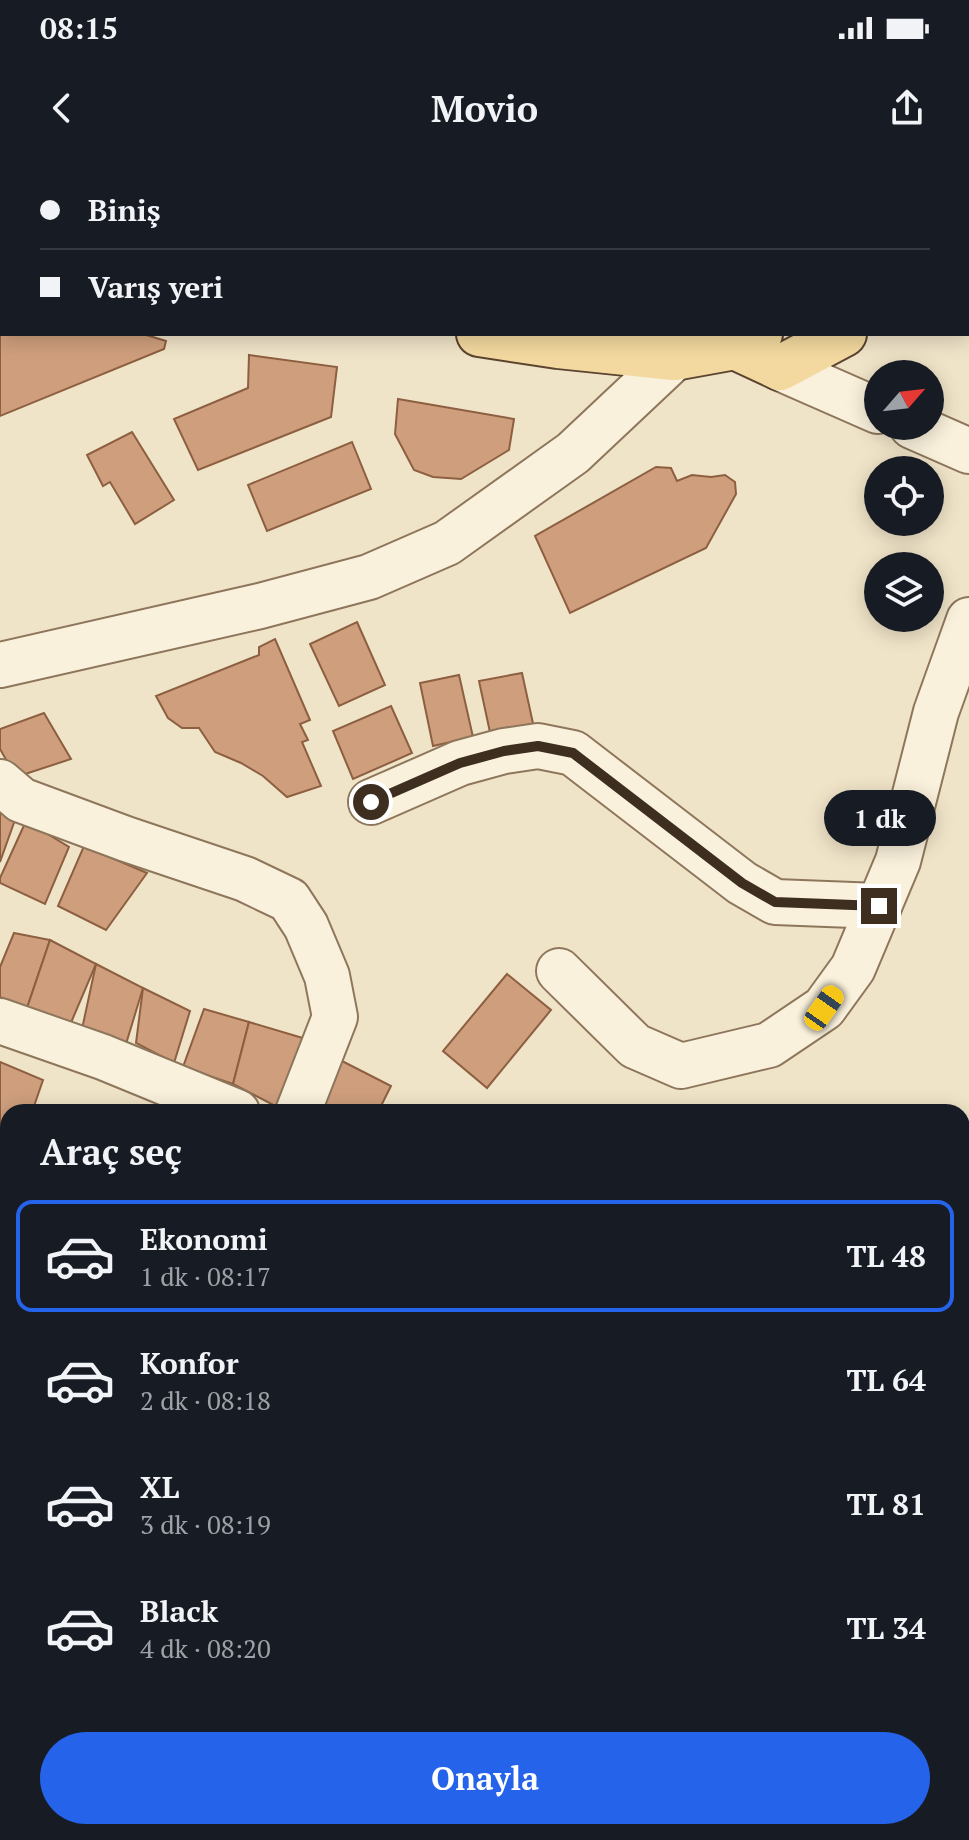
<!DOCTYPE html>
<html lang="tr">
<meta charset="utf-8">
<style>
:root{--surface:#171b24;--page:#242831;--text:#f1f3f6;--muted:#9ea1a6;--line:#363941;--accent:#2563eb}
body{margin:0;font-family:"PT Serif",serif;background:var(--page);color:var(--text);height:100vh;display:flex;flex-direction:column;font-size:30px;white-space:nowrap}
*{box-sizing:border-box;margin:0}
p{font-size:26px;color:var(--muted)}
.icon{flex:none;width:44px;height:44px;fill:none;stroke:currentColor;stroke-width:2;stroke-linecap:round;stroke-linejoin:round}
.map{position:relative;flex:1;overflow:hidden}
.sheet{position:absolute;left:0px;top:944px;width:970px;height:736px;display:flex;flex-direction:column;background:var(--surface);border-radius:24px 24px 0 0;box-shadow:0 4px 20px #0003}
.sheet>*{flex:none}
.banner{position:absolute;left:0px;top:0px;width:970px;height:176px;box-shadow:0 4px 20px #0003;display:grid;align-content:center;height:176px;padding:0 40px;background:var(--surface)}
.needle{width:52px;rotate:62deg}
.tools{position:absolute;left:864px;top:200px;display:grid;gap:16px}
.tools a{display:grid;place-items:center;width:80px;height:80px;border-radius:50%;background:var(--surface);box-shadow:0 4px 20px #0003;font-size:40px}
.end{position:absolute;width:36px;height:36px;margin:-18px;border:10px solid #3d2e20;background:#fff;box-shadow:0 0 0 4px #fff}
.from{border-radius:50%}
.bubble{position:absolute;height:56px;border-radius:28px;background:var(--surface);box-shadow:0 4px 20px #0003;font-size:26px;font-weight:700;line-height:56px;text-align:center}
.car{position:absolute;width:24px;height:48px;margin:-24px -12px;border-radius:10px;box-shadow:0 0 6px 2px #0007;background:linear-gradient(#f5c518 24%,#345 0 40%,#f5c518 0 76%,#345 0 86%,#f5c518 0)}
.banner b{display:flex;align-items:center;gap:28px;height:76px;font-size:30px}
.banner b+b{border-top:2px solid var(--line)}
.banner i{width:20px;height:20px;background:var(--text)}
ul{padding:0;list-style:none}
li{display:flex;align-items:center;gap:24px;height:112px;margin:0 16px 12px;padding:0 24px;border:4px solid transparent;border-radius:16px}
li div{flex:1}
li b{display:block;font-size:30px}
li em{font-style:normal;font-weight:700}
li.current{border-color:var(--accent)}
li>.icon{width:72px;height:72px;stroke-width:1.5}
h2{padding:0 40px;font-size:36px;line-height:96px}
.action{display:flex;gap:16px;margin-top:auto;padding:16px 40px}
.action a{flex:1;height:92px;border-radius:48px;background:var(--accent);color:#fff;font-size:32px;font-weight:700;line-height:92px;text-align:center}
.status{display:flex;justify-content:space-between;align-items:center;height:56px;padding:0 40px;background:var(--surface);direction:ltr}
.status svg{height:22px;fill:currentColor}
header{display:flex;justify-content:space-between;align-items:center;height:104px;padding:0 40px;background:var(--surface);font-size:36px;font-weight:700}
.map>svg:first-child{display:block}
.green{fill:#c9cf9b}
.cemetery{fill:#bfc49a}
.building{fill:#cf9f7d;stroke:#8d5f41;stroke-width:2}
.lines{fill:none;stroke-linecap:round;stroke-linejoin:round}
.minor-casing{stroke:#8d765c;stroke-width:48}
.major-casing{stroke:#5b4430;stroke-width:48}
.minor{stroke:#faf1dc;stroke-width:44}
.major{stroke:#f3d9a0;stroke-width:44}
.route{stroke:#3d2e20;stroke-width:10}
</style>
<div class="status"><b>08:15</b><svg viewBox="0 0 49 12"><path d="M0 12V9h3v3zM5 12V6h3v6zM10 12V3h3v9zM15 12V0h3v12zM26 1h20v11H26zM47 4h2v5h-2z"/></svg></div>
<header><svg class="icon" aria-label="back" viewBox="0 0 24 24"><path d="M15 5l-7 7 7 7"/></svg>Movio<svg class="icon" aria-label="share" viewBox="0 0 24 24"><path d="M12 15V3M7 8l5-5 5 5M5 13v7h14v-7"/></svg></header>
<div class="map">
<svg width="969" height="1680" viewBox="0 0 969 1680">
<rect width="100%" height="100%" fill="#f0e4c8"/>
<path class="green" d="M 0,1501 L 8,1503 L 8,1553 L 4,1575 L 8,1580 L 8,1672 L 56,1672 L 58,1680 L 0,1680 Z"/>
<path class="cemetery" d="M 533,1672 L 918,1672 L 929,1680 L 534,1680 Z"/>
<g class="building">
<path d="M 29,0 L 95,0 L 95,2 L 36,2 Z"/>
<rect x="132" y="0" width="108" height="2"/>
<path d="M 312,0 L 372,0 L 384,2 L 311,2 Z"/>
<path d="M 760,0 L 849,0 L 848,2 L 759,2 Z"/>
<path d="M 2,136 L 2,174 L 143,174 L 166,181 L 164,189 L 0,256 L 0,137 Z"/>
<path d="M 249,195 L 337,207 L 331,257 L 198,310 L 174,259 L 248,228 Z"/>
<path d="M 398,239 L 514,259 L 509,290 L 461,319 L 433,317 L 414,310 L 395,274 Z"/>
<path d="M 132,272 L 174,340 L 135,364 L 110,322 L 103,326 L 87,295 Z"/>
<path d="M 352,282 L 371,329 L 267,371 L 248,325 Z"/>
<path d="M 656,307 L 671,308 L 677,321 L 692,315 L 711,317 L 725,315 L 735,322 L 736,334 L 706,388 L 570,453 L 535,376 Z"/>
<path d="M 357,462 L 385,525 L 339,546 L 310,484 Z"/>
<path d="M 275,479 L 310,560 L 300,564 L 308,580 L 302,582 L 321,626 L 287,637 L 263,616 L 241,603 L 215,592 L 199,568 L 182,568 L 168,558 L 156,536 L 259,495 L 259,487 Z"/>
<path d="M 522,513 L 534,568 L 491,577 L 479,521 Z"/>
<path d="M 459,515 L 473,577 L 433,586 L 420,523 Z"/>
<path d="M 391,546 L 412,593 L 353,619 L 333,571 Z"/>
<path d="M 44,553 L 71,599 L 16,617 L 0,589 L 0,569 Z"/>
<path d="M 0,650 L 16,657 L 0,702 Z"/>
<path d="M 26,661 L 69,687 L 45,744 L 0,723 L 0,718 Z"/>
<path d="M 84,686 L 147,713 L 106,770 L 58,746 Z"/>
<path d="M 14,773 L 50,780 L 27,848 L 0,837 L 0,807 Z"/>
<path d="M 50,780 L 96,804 L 70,865 L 27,848 Z"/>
<path d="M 96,804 L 143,828 L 126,884 L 82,869 Z"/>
<path d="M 507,814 L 551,850 L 487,928 L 443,891 Z"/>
<path d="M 143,828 L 190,851 L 174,903 L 136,883 Z"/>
<path d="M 204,849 L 249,862 L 233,924 L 183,907 Z"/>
<path d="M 249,862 L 306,879 L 285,951 L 233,924 Z"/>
<path d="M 340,900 L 391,926 L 378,952 L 314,952 Z"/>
<path d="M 0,902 L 43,920 L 32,952 L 8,952 L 8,976 L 0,971 Z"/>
<path d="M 5,989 L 8,990 L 8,1028 L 0,1025 L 0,1015 Z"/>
</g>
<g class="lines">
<g class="minor-casing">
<g id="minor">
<path d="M 268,2 L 269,0"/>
<path d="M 780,208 L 878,251"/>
<path d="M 912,266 L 969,291"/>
<path d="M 0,505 L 260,446 L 369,417 L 447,383 L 573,293 L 674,198"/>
<path d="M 0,622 L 21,640 L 126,679 L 245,719 L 289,740 L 306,766 L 327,816 L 335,857 L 298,952"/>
<path d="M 371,642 L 460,603 L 504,591 L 538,586 L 573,593 L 742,723 L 775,742 L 879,746"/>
<path d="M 559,811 L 635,886 L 681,906 L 769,885 L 824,848 L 853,808 L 898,701 L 936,552 L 969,460"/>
<path d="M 0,861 L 103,897 L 237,952"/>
<path d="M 0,1053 L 8,1070"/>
<path d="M 0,1433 L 8,1435"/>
<path d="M 962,1478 L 969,1477"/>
<path d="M 79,1672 L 80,1680"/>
</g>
</g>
<g class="major-casing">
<g id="major">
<path d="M 932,2 L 934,0"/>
<path d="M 968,22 L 969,20"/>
<path d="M 0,58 L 2,58"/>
<path d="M 0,95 L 2,96"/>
<path d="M 479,174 L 558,186 L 674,198 L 735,187"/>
<path d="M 760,174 L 735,187 L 780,208 L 844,174"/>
</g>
</g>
<use href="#minor" class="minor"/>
<use href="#major" class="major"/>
</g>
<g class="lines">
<path class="route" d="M 371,642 L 460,603 L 504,591 L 538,586 L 573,593 L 742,723 L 775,742 L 879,746"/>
</g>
</svg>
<div class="tools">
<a><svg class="needle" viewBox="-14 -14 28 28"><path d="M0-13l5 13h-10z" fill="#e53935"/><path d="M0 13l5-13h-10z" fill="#9ea1a6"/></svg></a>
<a><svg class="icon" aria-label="locate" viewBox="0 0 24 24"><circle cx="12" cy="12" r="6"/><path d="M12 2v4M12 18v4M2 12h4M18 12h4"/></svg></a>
<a><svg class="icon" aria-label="layers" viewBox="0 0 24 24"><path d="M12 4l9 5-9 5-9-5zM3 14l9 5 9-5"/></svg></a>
</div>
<i class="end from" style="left:371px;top:642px"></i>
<i class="end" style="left:879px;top:746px"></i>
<div class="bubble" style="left:824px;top:630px;width:112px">1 dk</div>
<i class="car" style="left:824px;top:848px;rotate:35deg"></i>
<div class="banner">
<b><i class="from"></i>Biniş</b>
<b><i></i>Varış yeri</b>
</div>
<section class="sheet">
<h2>Araç seç</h2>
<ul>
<li class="current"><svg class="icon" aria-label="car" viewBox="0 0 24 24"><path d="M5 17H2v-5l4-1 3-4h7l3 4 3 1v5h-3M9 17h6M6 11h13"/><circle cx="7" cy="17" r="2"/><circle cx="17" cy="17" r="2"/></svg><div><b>Ekonomi</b><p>1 dk · 08:17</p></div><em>TL 48</em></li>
<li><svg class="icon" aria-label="car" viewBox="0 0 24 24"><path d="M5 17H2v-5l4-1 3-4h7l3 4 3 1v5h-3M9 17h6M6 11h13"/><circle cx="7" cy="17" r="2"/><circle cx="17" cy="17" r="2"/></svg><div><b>Konfor</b><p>2 dk · 08:18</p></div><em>TL 64</em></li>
<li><svg class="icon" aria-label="car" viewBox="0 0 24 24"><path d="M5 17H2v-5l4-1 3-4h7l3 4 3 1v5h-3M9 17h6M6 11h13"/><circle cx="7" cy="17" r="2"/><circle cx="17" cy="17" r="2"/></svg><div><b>XL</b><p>3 dk · 08:19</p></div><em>TL 81</em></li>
<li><svg class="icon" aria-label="car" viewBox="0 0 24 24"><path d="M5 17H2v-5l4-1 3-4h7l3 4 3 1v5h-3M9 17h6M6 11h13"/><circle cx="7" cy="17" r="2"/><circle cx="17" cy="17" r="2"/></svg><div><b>Black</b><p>4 dk · 08:20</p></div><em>TL 34</em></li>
</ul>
<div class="action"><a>Onayla</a></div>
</section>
</div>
